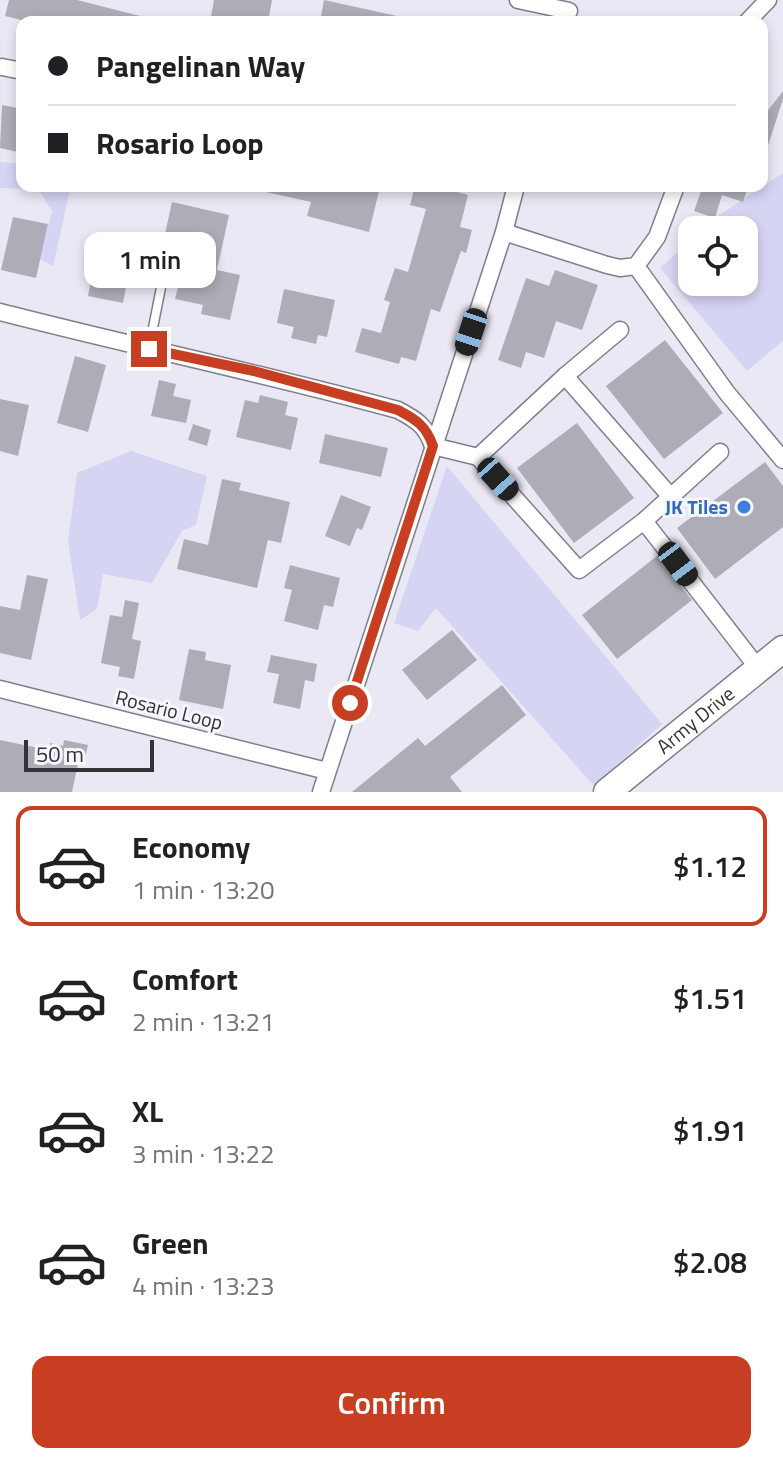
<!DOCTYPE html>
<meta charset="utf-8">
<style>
:root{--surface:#fff;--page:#f2f2f2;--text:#202124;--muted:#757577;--line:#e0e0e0;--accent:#c83e23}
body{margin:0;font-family:"Titillium Web",sans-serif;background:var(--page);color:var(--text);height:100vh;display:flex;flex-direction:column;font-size:30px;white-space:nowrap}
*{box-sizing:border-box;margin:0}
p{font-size:26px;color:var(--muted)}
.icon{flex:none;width:44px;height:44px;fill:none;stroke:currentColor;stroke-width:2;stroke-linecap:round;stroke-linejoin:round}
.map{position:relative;height:792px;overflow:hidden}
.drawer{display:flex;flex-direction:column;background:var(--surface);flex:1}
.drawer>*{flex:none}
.guide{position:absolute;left:16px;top:16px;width:752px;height:176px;border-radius:16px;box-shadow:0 4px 12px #0003;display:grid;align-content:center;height:176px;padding:0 32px;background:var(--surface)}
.buttons{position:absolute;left:678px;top:216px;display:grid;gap:16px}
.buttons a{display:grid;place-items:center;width:80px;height:80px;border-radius:16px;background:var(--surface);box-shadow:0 4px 12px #0003;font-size:40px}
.scale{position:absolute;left:24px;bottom:20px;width:130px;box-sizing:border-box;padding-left:8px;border:4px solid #333237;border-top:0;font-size:22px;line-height:28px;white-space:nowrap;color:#333237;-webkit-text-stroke:6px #f7f6fd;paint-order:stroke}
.end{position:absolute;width:36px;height:36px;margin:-18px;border:10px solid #c83e23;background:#fff;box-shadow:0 0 0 4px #fff}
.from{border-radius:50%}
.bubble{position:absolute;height:56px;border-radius:16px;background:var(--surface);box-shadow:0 4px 12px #0003;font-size:26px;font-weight:600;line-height:56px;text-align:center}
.car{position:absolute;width:24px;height:48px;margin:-24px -12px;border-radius:10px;box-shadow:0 0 6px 2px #0007;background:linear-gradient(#222 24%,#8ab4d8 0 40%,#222 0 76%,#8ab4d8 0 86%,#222 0)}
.guide b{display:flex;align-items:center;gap:28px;height:76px;font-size:30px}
.guide b+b{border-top:2px solid var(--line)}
.guide i{width:20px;height:20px;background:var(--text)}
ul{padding:14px 0 0;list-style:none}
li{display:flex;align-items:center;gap:24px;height:120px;margin:0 16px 12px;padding:0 16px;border:4px solid transparent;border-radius:16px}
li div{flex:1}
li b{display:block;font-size:30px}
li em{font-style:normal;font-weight:600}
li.on{border-color:var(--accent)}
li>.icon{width:72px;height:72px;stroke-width:1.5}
.cta{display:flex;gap:16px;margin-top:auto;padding:16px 32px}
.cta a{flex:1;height:92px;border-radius:16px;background:var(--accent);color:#fff;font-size:32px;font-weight:600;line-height:92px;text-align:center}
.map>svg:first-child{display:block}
.green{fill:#d6d4f3}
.building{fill:#adadb8}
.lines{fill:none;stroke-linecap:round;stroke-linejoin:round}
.service-casing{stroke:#7f7e89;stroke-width:11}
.minor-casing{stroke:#7f7e89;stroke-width:19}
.primary-casing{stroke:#7f7e89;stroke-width:29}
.service{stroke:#fff;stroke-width:8}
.minor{stroke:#fff;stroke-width:16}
.primary{stroke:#fff;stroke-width:26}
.route{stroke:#c83e23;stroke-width:10}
.shop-dot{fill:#3f7fe0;stroke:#f7f6fd;stroke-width:3}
.labels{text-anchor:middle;stroke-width:6;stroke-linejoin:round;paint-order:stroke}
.shop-label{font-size:20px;font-weight:bold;fill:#366cbe;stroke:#f7f6fd;text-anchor:end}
.street-label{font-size:20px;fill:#333237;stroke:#f7f6fd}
</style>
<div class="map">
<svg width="783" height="792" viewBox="0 0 783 792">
<rect width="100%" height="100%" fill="#e9e8f4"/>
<g class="green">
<path d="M 0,162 L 22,164 L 22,186 L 110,186 L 70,191 L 53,266 L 40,259 L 52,211 L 38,189 L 0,188 Z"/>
<path d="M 783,173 L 783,341 L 747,371 L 660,268 L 692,239 L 692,282 L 744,282 L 744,230 L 702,230 L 715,218 Z"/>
<path d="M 131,451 L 207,476 L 196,525 L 182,531 L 152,583 L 103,574 L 97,609 L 80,620 L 68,541 L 77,473 Z"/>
<path d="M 447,466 L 662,724 L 594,786 L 436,608 L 418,631 L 394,623 Z"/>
</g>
<g class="building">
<path d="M 9,0 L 77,0 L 144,17 L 143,22 L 29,22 L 5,16 Z"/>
<path d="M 214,0 L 272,0 L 268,22 L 210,22 Z"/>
<path d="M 324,0 L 397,16 L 397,22 L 320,22 Z"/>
<path d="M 783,91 L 783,99 L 765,155 L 762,155 L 762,118 Z"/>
<path d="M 2,105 L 22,109 L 22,153 L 0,148 Z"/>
<path d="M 267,186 L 329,186 L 342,189 L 343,186 L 359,186 L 379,191 L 369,232 L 307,216 L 311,202 L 266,192 Z"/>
<path d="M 415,186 L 435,186 L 468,195 L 460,227 L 472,230 L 466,253 L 461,251 L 440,312 L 431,309 L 416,361 L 401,357 L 399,364 L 355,352 L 362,328 L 381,333 L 390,302 L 384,300 L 395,268 L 408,272 L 426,209 L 410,205 Z"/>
<path d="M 703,186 L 748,186 L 743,202 L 722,195 L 715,218 L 694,211 Z"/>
<path d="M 172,202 L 229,215 L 217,270 L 240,275 L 230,320 L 201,314 L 203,305 L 175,299 L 186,254 L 199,257 L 203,254 L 205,249 L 202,245 L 189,239 L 165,234 Z"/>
<path d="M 13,217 L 48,224 L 36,278 L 1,270 Z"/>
<path d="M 99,238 L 134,245 L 123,303 L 88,296 Z"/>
<path d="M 555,270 L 598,285 L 582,330 L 556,321 L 544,358 L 526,352 L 521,368 L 498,360 L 526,278 L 549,286 Z"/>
<path d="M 284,289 L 335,300 L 327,337 L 318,335 L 316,344 L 291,338 L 294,327 L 277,323 Z"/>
<path d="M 665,340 L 723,413 L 664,459 L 606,386 Z"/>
<path d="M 75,356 L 106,365 L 88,432 L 57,423 Z"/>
<path d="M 159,380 L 176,384 L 173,396 L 191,400 L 186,423 L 151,416 Z"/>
<path d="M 260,395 L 288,402 L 285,415 L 298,418 L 291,450 L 236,437 L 245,400 L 258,403 Z"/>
<path d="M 0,399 L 29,405 L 18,456 L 0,451 Z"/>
<path d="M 577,423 L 634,498 L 574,543 L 517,468 Z"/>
<path d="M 193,424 L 211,430 L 207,446 L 188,440 Z"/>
<path d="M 325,434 L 388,448 L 381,477 L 319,463 Z"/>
<path d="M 765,462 L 783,486 L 783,527 L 715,579 L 677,528 Z"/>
<path d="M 222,479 L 241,483 L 239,490 L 290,502 L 281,543 L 268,540 L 257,588 L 177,569 L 184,539 L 208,545 Z"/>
<path d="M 341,495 L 371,507 L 362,530 L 357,528 L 350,546 L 325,536 Z"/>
<path d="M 657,556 L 692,600 L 617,659 L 582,615 Z"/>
<path d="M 290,565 L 340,578 L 333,607 L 324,605 L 318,630 L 284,621 L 292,590 L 284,588 Z"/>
<path d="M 27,575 L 48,579 L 31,660 L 0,653 L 0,606 L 20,610 Z"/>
<path d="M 125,600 L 139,603 L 132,639 L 141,641 L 134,679 L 118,676 L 120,667 L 101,663 L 110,615 L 122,617 Z"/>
<path d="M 452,630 L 477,660 L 427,700 L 402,670 Z"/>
<path d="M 189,649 L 206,652 L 205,660 L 231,665 L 223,709 L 179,700 Z"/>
<path d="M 271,655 L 317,664 L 314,682 L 305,680 L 300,709 L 273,703 L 279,674 L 267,672 Z"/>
<path d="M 502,685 L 526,715 L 450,777 L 462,792 L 352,792 L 418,738 L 425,746 Z"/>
<path d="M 0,740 L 48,750 L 50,743 L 63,746 L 64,740 L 88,745 L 83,765 L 78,764 L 72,792 L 0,792 Z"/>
</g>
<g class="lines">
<g class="service-casing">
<path id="service" d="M 149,348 L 170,242 L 198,250"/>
</g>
<g class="minor-casing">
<g id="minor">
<path d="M 518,0 L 569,11"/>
<path d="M 747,22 L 768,0"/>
<path d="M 2,67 L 22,71"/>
<path d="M 504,232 L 607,265 L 620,268 L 636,266 L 657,237 L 676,186"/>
<path d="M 636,266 L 727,393 L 783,460"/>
<path d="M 0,312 C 132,346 266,374 398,410 C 417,420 426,426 433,446 L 478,457 L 579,570 L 644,521 L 720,452"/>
<path d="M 565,376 L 671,497"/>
<path d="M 478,457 L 565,376 L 620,330"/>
<path d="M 644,521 L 758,668"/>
<path d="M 0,689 L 327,771"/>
<path d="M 321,792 L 504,232 L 516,186"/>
</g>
</g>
<g class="primary-casing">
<g id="primary">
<path id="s1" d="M 607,792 L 783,649"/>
</g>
</g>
<use href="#service" class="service"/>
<use href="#minor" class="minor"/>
<use href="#primary" class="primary"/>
</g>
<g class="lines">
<path class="route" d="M 149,349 L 254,371 L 398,410 C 417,420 426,426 433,446 L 350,703"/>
</g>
<circle class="shop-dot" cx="744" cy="507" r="8"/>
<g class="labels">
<g class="shop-label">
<text x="728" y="514">JK Tiles</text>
</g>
<g class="street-label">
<text transform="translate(169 710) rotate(14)" y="7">Rosario Loop</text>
<text dy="7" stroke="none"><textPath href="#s1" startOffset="114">Army Drive</textPath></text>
</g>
</g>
</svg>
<div class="buttons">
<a><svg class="icon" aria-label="locate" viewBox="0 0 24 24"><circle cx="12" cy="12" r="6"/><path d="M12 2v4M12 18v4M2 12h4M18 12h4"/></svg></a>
</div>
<div class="scale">50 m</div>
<i class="end from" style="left:350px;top:703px"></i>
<i class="end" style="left:149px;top:349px"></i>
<div class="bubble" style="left:84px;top:232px;width:132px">1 min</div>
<i class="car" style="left:471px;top:332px;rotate:198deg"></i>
<i class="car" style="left:498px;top:479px;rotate:138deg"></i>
<i class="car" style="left:678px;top:564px;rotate:143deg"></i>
<div class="guide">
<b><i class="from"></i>Pangelinan Way</b>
<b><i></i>Rosario Loop</b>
</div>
</div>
<section class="drawer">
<ul>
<li class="on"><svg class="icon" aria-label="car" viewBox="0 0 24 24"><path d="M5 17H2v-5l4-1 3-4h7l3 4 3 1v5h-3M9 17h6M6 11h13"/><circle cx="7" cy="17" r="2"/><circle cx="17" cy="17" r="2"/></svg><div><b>Economy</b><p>1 min · 13:20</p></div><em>$1.12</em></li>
<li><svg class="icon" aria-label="car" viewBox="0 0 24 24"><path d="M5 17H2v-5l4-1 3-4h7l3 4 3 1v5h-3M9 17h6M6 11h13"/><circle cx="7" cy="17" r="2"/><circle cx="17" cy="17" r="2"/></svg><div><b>Comfort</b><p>2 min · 13:21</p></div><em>$1.51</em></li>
<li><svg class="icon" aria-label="car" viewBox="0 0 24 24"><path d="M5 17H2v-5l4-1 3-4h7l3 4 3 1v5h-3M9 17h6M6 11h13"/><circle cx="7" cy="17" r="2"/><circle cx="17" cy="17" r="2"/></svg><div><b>XL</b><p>3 min · 13:22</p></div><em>$1.91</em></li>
<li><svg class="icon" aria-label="car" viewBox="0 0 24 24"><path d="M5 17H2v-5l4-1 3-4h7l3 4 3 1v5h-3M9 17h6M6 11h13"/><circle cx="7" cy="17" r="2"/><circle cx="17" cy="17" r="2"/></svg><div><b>Green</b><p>4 min · 13:23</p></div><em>$2.08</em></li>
</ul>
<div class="cta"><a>Confirm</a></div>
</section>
